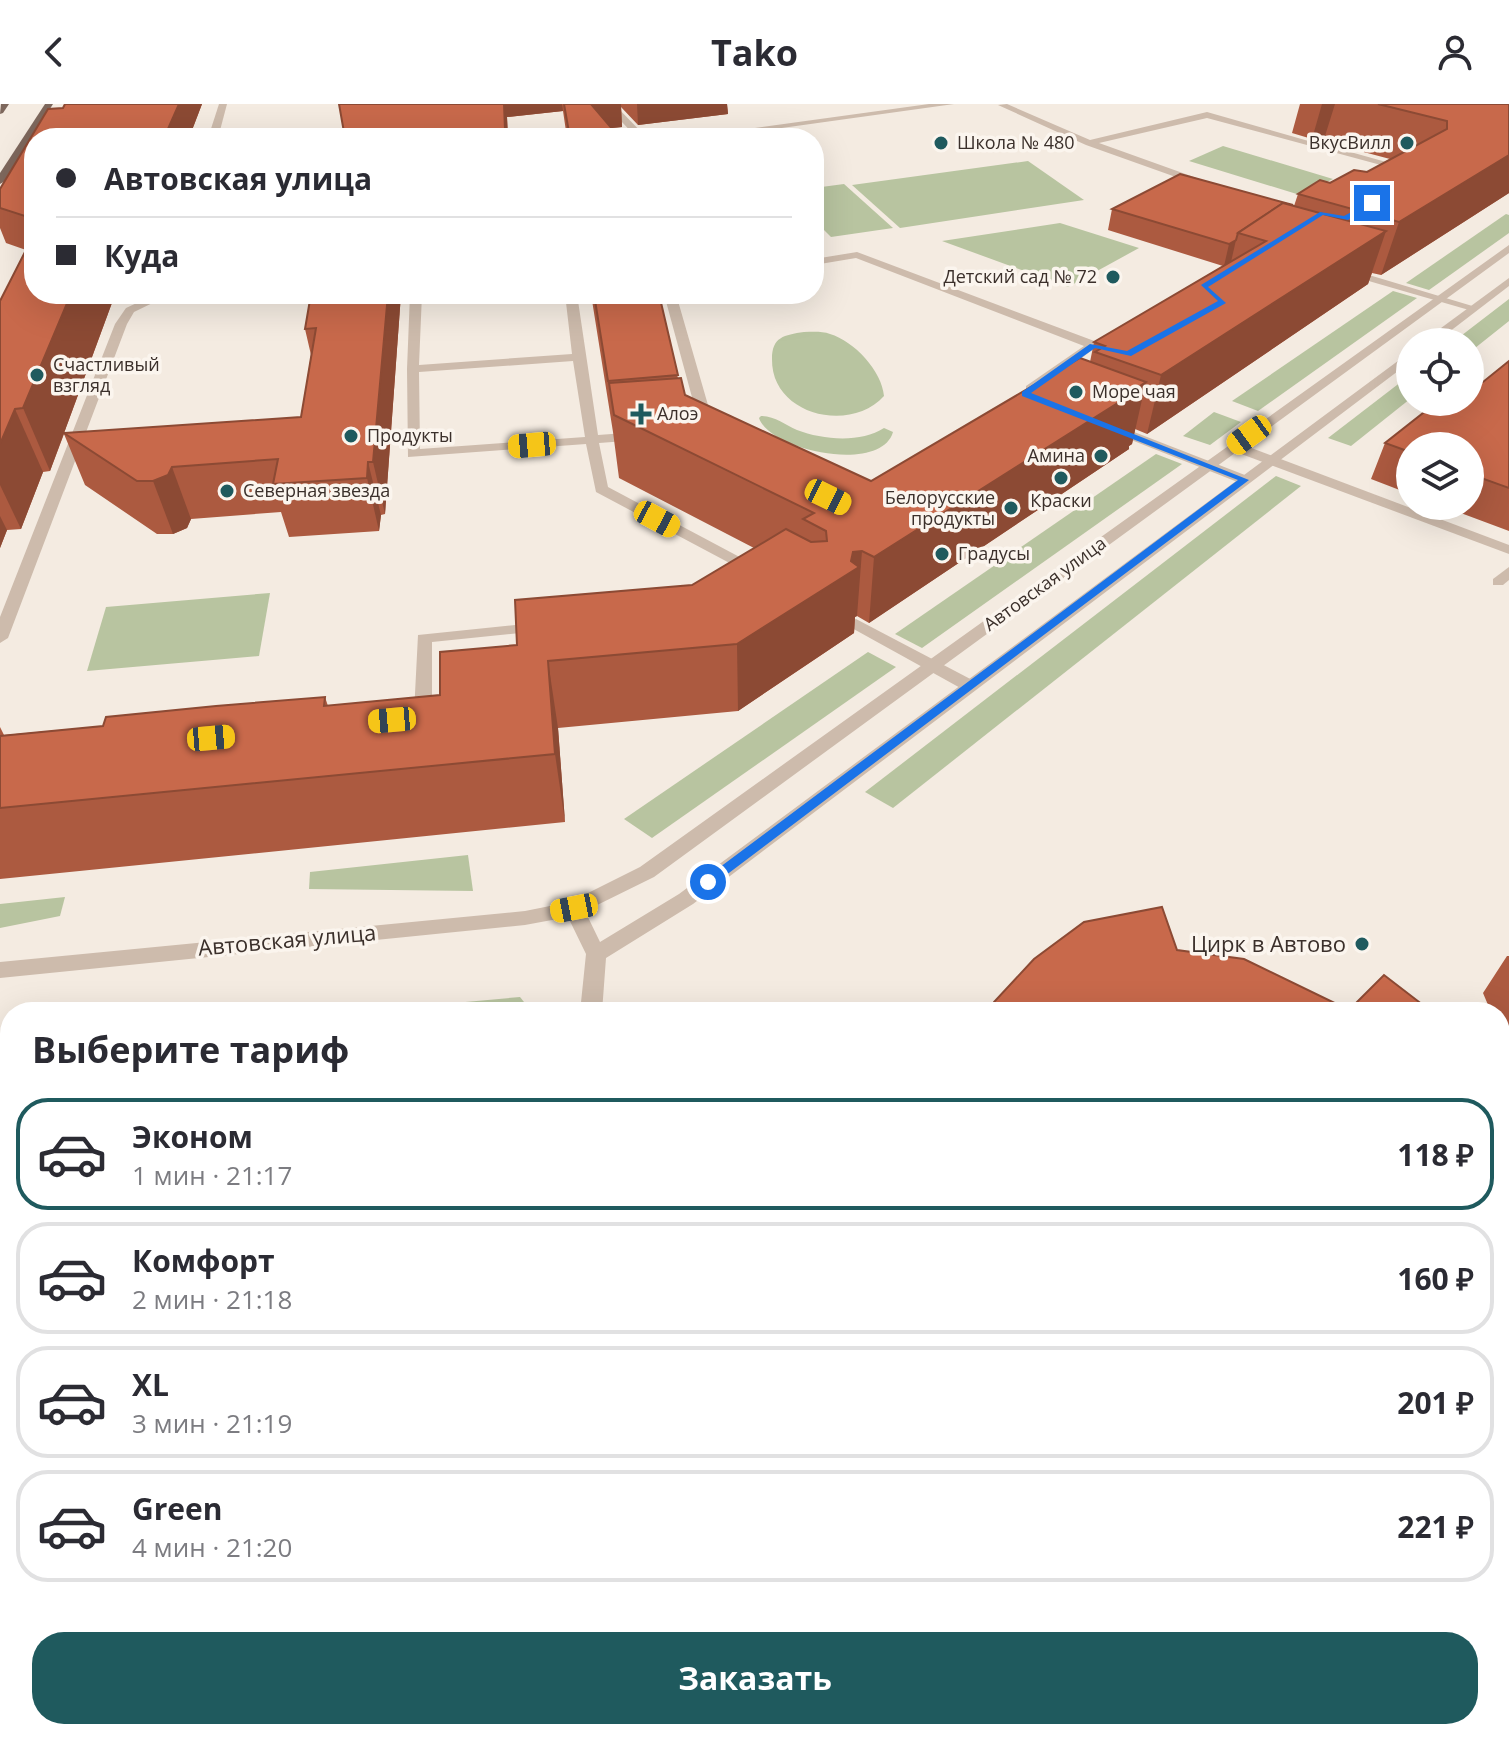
<!DOCTYPE html>
<html lang="ru">
<meta charset="utf-8">
<style>
:root{--surface:#fff;--page:#f7f7f7;--text:#2b2b33;--muted:#7c7c81;--line:#e1e1e2;--accent:#1f5a5e}
body{margin:0;font-family:"Open Sans",sans-serif;background:var(--page);color:var(--text);height:100vh;display:flex;flex-direction:column;font-size:30px;white-space:nowrap}
*{box-sizing:border-box;margin:0}
p{font-size:26px;color:var(--muted)}
.icon{flex:none;width:44px;height:44px;fill:none;stroke:currentColor;stroke-width:2;stroke-linecap:round;stroke-linejoin:round}
.map{position:relative;flex:1;overflow:hidden}
.panel{position:absolute;left:0px;top:898px;width:1510px;height:738px;display:flex;flex-direction:column;background:var(--surface);border-radius:32px 32px 0 0;box-shadow:0 8px 32px #0002}
.panel>*{flex:none}
.top-card{position:absolute;left:24px;top:24px;width:800px;height:176px;border-radius:32px;box-shadow:0 8px 32px #0002;display:grid;align-content:center;height:176px;padding:0 32px;background:var(--surface)}
.fabs{position:absolute;left:1396px;top:224px;display:grid;gap:16px}
.fabs a{display:grid;place-items:center;width:88px;height:88px;border-radius:50%;background:var(--surface);box-shadow:0 8px 32px #0002;font-size:40px}
.end{position:absolute;width:36px;height:36px;margin:-18px;border:10px solid #1a73e8;background:#fff;box-shadow:0 0 0 4px #fff}
.from{border-radius:50%}
.car{position:absolute;width:24px;height:48px;margin:-24px -12px;border-radius:10px;box-shadow:0 0 6px 2px #0007;background:linear-gradient(#f5c518 24%,#345 0 40%,#f5c518 0 76%,#345 0 86%,#f5c518 0)}
.top-card b{display:flex;align-items:center;gap:28px;height:76px;font-size:30px}
.top-card b+b{border-top:2px solid var(--line)}
.top-card i{width:20px;height:20px;background:var(--text)}
ul{padding:0;list-style:none}
li{display:flex;align-items:center;gap:24px;height:112px;margin:0 16px 12px;padding:0 16px;border:4px solid var(--line);border-radius:32px}
li div{flex:1}
li b{display:block;font-size:30px}
li em{font-style:normal;font-weight:700}
li.on{border-color:var(--accent)}
li>.icon{width:72px;height:72px;stroke-width:1.5}
h2{padding:0 32px;font-size:36px;line-height:96px}
.button{display:flex;gap:16px;margin-top:auto;padding:16px 32px}
.button a{flex:1;height:92px;border-radius:32px;background:var(--accent);color:#fff;font-size:32px;font-weight:700;line-height:92px;text-align:center}
header{display:flex;justify-content:space-between;align-items:center;height:104px;padding:0 32px;background:var(--surface);font-size:36px;font-weight:700}
.map>svg:first-child{display:block}
.green{fill:#b8c4a0}
.lines{fill:none;stroke-linecap:round;stroke-linejoin:round}
.lane{fill:#cdbbac;fill-rule:evenodd}
.street{fill:#cdbbac;fill-rule:evenodd}
.primary{fill:#7d675c;fill-rule:evenodd}
.wall{fill:#ac5a40}
.shaded-wall{fill:#8c4a34}
.building{fill:#c8694b;stroke:#8c4a34;stroke-width:2}
.route{fill:#1a73e8}
.poi-dot{fill:#1f5a5e;stroke:#fbf5ee;stroke-width:3}
.labels{text-anchor:middle;stroke-width:7;stroke-linejoin:round;paint-order:stroke}
.far-poi-label{font-size:18px;fill:#3b302b;stroke:#fbf5ee;text-anchor:start}
.far-street-label{font-size:18px;fill:#3b302b;stroke:#fbf5ee}
.street-label{font-size:22px;fill:#3b302b;stroke:#fbf5ee}
.poi-label{font-size:22px;fill:#3b302b;stroke:#fbf5ee;text-anchor:end}
</style>
<header><svg class="icon" aria-label="back" viewBox="0 0 24 24"><path d="M15 5l-7 7 7 7"/></svg>Tako<svg class="icon" aria-label="person" viewBox="0 0 24 24"><circle cx="12" cy="8" r="4"/><path d="M4 21q1-7 8-7t8 7"/></svg></header>
<div class="map">
<svg width="1509" height="1635" viewBox="0 0 1509 1635">
<rect width="100%" height="100%" fill="#f4ebe1"/>
<g class="green">
<path d="M 1223,42 L 1333,75 L 1300,91 L 1189,57 Z"/>
<path d="M 1028,57 L 1084,96 L 900,124 L 852,81 Z"/>
<path d="M 844,80 L 893,124 L 831,133 L 814,116 L 814,84 Z"/>
<path d="M 1506,110 L 1509,111 L 1509,129 L 1429,186 L 1406,179 Z"/>
<path d="M 1060,119 L 1139,144 L 1068,183 L 942,137 Z"/>
<path d="M 1393,187 L 1417,194 L 1258,307 L 1232,297 Z"/>
<path d="M 1509,195 L 1509,217 L 1470,248 L 1470,238 L 1453,238 Z"/>
<path d="M 804,228 C 812,228 822,227 830,230 C 854,237 882,267 884,292 C 850,330 771,311 772,255 C 772,233 784,231 804,228 Z"/>
<path d="M 1410,271 L 1410,295 L 1351,342 L 1328,334 Z"/>
<path d="M 1214,308 L 1241,318 L 1210,341 L 1183,332 Z"/>
<path d="M 761,312 C 775,312 785,321 797,326 C 823,336 861,339 884,324 L 893,328 C 881,370 770,347 759,314 Z"/>
<path d="M 1156,350 L 1182,360 L 922,544 L 895,530 Z"/>
<path d="M 1276,372 L 1301,382 L 893,704 L 865,688 Z"/>
<path d="M 270,489 L 259,552 L 87,567 L 106,503 Z"/>
<path d="M 868,548 L 896,563 L 652,734 L 624,715 Z"/>
<path d="M 468,751 L 473,787 L 309,785 L 310,768 Z"/>
<path d="M 65,793 L 60,812 L 0,824 L 0,800 Z"/>
<path d="M 520,893 L 532,908 L 354,908 Z"/>
<path d="M 10,940 L 10,1626 L 422,1626 L 420,1635 L 0,1635 L 0,941 Z"/>
<path d="M 1500,1508 L 1509,1508 L 1509,1635 L 797,1635 L 796,1626 L 1500,1626 Z"/>
</g>
<g class="lines">
<g class="lane">
<path d="M 219,0 L 227,0 L 218,34 L 208,34 Z"/>
<path d="M 605,0 L 614,0 L 647,34 L 637,34 Z"/>
<path d="M 929,0 L 954,0 L 709,34 L 683,34 Z"/>
<path d="M 1007,0 L 1090,36 L 1207,8 L 1312,38 L 1324,35 L 1322,40 L 1411,65 L 1403,67 L 1207,14 L 1099,39 L 1205,77 L 1201,82 L 1086,41 L 998,1 Z"/>
<path d="M 857,148 L 1097,238 L 1099,241 L 1036,288 L 1026,288 L 1026,282 L 1084,242 L 856,154 L 814,161 L 814,155 Z"/>
<path d="M 1341,165 L 1349,165 L 1479,204 L 1469,206 L 1341,169 Z"/>
<path d="M 156,190 L 171,190 L 134,208 L 127,220 L 8,534 L 0,539 L 0,513 L 115,220 L 126,204 Z"/>
<path d="M 410,190 L 422,190 L 419,261 L 572,250 L 565,190 L 577,190 L 598,331 L 639,328 L 646,332 L 639,336 L 599,339 L 608,383 L 764,466 L 764,472 L 754,472 L 596,388 L 586,340 L 408,353 L 407,265 ZM 573,257 L 585,333 L 420,345 L 419,268 Z"/>
<path d="M 664,190 L 676,190 L 710,308 L 703,327 L 691,324 L 696,308 Z"/>
<path d="M 1111,319 L 1250,373 L 1252,376 L 1240,379 L 1106,326 L 1106,320 Z"/>
<path d="M 1228,339 L 1238,339 L 1509,441 L 1509,450 L 1228,345 Z"/>
<path d="M 1509,463 L 1509,476 L 1503,481 L 1493,481 L 1493,475 Z"/>
<path d="M 856,515 L 976,578 L 978,582 L 970,587 L 964,586 L 850,523 L 850,517 Z"/>
<path d="M 544,518 L 552,523 L 550,526 L 432,538 L 432,613 L 423,619 L 409,618 L 406,614 L 414,609 L 418,531 Z"/>
</g>
<g class="street">
<path d="M 1509,141 L 1509,149 L 654,773 L 585,807 L 600,838 L 679,790 L 1410,248 L 1410,258 L 693,800 L 606,854 L 602,908 L 580,908 L 586,850 L 568,813 L 525,821 L 0,874 L 0,858 L 525,807 L 570,798 L 640,763 Z"/>
<path d="M 1509,174 L 1509,182 L 1436,238 L 1422,238 Z"/>
<path d="M 518,1626 L 550,1626 L 549,1635 L 517,1635 Z"/>
</g>
<g class="primary">
<path d="M 9,0 L 3,9 L 0,10 L 1,0 Z"/>
<path d="M 45,0 L 53,0 L 5,77 L 0,80 L 0,69 Z"/>
</g>
</g>
<g class="wall">
<path d="M 65,0 L 202,0 L 189,34 L 34,34 L 34,190 L 110,190 L 113,196 L 64,329 L 301,313 L 311,251 L 305,225 L 311,190 L 401,190 L 385,410 L 381,411 L 379,427 L 289,433 L 281,408 L 191,415 L 187,424 L 173,430 L 157,430 L 85,381 L 64,330 L 50,367 L 43,368 L 21,425 L 7,426 L 0,444 L 0,197 L 26,146 L 6,139 L 0,124 L 0,85 L 48,5 L 63,4 Z"/>
<path d="M 339,0 L 727,0 L 728,10 L 638,21 L 621,3 L 622,23 L 612,24 L 616,34 L 567,34 L 563,7 L 507,13 L 508,34 L 345,34 Z"/>
<path d="M 1300,0 L 1509,0 L 1509,89 L 1381,171 L 1372,169 L 1368,180 L 1147,330 L 1135,325 L 1132,340 L 1129,342 L 1129,345 L 869,519 L 857,512 L 855,513 L 854,529 L 738,607 L 558,624 L 565,718 L 0,775 L 0,623 L 4,631 L 103,622 L 325,593 L 328,602 L 440,591 L 517,541 L 692,481 L 754,444 L 619,374 L 613,328 L 591,190 L 651,190 L 678,274 L 685,291 L 871,377 L 1090,258 L 1094,238 L 1223,162 L 1108,126 L 1112,105 L 1294,102 L 1298,90 L 1367,68 L 1390,55 L 1326,38 L 1325,32 L 1312,35 L 1292,29 Z"/>
<path d="M 1509,257 L 1509,427 L 1442,402 L 1470,402 L 1470,342 L 1410,342 L 1410,390 L 1371,375 L 1385,339 L 1483,278 Z"/>
<path d="M 1507,852 L 1509,852 L 1509,949 L 1500,928 L 1500,908 L 1491,908 L 1483,889 Z"/>
</g>
<g class="shaded-wall">
<path d="M 179,0 L 202,0 L 189,34 L 164,34 Z"/>
<path d="M 504,0 L 562,0 L 563,7 L 507,13 L 508,34 L 506,34 Z"/>
<path d="M 580,0 L 621,0 L 622,23 L 582,27 Z"/>
<path d="M 637,0 L 727,0 L 728,10 L 638,21 Z"/>
<path d="M 1322,0 L 1335,0 L 1325,32 L 1312,35 Z"/>
<path d="M 1509,51 L 1509,89 L 1381,171 L 1399,118 Z"/>
<path d="M 1386,127 L 1368,180 L 1147,330 L 1161,271 Z"/>
<path d="M 1236,136 L 1231,158 L 1224,162 L 1229,140 Z"/>
<path d="M 71,190 L 110,190 L 113,196 L 50,367 L 23,304 Z"/>
<path d="M 388,190 L 401,190 L 385,410 L 373,358 Z"/>
<path d="M 1146,278 L 1132,340 L 1129,342 L 1129,345 L 869,519 L 874,453 Z"/>
<path d="M 15,305 L 43,368 L 21,425 L 0,381 L 0,340 Z"/>
<path d="M 368,358 L 381,411 L 379,427 L 367,374 Z"/>
<path d="M 172,363 L 191,415 L 187,424 L 173,430 L 153,377 Z"/>
<path d="M 0,412 L 7,426 L 0,444 Z"/>
<path d="M 862,447 L 857,512 L 855,513 L 854,529 L 738,607 L 737,540 L 853,448 Z"/>
<path d="M 548,557 L 558,624 L 565,718 L 555,650 Z"/>
<path d="M 1509,1256 L 1509,1263 L 1500,1272 L 1500,1262 Z"/>
</g>
<g class="building">
<path d="M 65,0 L 179,0 L 164,34 L 34,34 L 34,115 L 0,104 L 0,85 L 48,5 L 63,4 Z"/>
<path d="M 339,0 L 504,0 L 505,26 L 401,32 L 401,34 L 345,34 Z"/>
<path d="M 564,0 L 591,0 L 614,27 L 616,34 L 570,34 Z"/>
<path d="M 1378,0 L 1509,0 L 1509,51 L 1399,118 L 1298,90 L 1320,76 L 1330,79 L 1354,66 L 1367,68 L 1447,25 L 1447,17 Z"/>
<path d="M 1180,70 L 1293,101 L 1283,99 L 1238,129 L 1236,136 L 1229,140 L 1112,105 Z"/>
<path d="M 1283,99 L 1386,127 L 1161,271 L 1095,248 L 1105,242 L 1094,238 L 1266,137 L 1238,129 Z"/>
<path d="M 34,143 L 34,190 L 71,190 L 23,304 L 15,305 L 0,340 L 0,197 L 27,144 Z"/>
<path d="M 311,190 L 388,190 L 373,358 L 368,358 L 367,374 L 273,380 L 278,355 L 172,363 L 168,371 L 153,377 L 137,377 L 64,329 L 301,313 L 316,224 L 305,225 Z"/>
<path d="M 594,190 L 659,190 L 678,271 L 608,277 Z"/>
<path d="M 1080,254 L 1146,278 L 1140,282 L 1143,283 L 874,453 L 862,447 L 853,448 L 851,457 L 859,463 L 737,540 L 548,557 L 555,650 L 0,704 L 0,632 L 103,622 L 106,613 L 216,602 L 325,593 L 324,602 L 440,591 L 440,548 L 517,541 L 515,496 L 692,481 L 786,425 L 811,438 L 827,437 L 826,427 L 803,415 L 814,409 L 614,311 L 609,279 L 681,274 L 685,291 L 871,377 Z"/>
<path d="M 1509,257 L 1509,384 L 1470,370 L 1470,342 L 1410,342 L 1410,348 L 1385,339 L 1437,298 L 1470,298 L 1470,274 L 1483,278 Z"/>
<path d="M 1162,803 L 1177,846 L 1244,855 L 1349,906 L 1384,871 L 1432,908 L 990,908 L 994,898 L 1034,855 L 1084,818 Z"/>
<path d="M 1500,981 L 1509,993 L 1509,1256 L 1500,1262 Z"/>
</g>
<path class="route" d="M 1370,98 L 1375,99 L 1348,116 L 1323,111 L 1208,183 L 1226,199 L 1131,252 L 1095,244 L 1031,289 L 1249,376 L 713,781 L 704,781 L 704,775 L 1238,376 L 1022,292 L 1022,288 L 1090,240 L 1127,247 L 1218,197 L 1201,181 L 1320,108 L 1344,112 Z"/>
<g class="poi-dot">
<circle cx="941" cy="39" r="8"/>
<circle cx="1407" cy="39" r="8"/>
<circle cx="1113" cy="173" r="8"/>
<circle cx="37" cy="271" r="8"/>
<circle cx="1076" cy="288" r="8"/>
<path d="M637 298h8v8h8v8h-8v8h-8v-8h-8v-8h8z"/>
<circle cx="351" cy="332" r="8"/>
<circle cx="1101" cy="352" r="8"/>
<circle cx="1061" cy="374" r="8"/>
<circle cx="227" cy="387" r="8"/>
<circle cx="1011" cy="404" r="8"/>
<circle cx="942" cy="450" r="8"/>
<circle cx="1362" cy="840" r="8"/>
</g>
<g class="labels">
<g class="far-poi-label">
<text x="957" y="45">Школа № 480</text>
<text x="1391" y="45" text-anchor="end">ВкусВилл</text>
<text x="1097" y="179" text-anchor="end">Детский сад № 72</text>
<text x="53" y="267">Счастливый<tspan x="53" dy="21">взгляд</tspan></text>
<text x="1092" y="294">Море чая</text>
<text x="657" y="316">Алоэ</text>
<text x="367" y="338">Продукты</text>
<text x="1085" y="358" text-anchor="end">Амина</text>
<text x="243" y="393">Северная звезда</text>
<text x="995" y="400" text-anchor="end">Белорусские<tspan x="995" dy="21">продукты</tspan></text>
<text x="1061" y="403" text-anchor="middle">Краски</text>
<text x="958" y="456">Градусы</text>
</g>
<g class="far-street-label">
<text transform="translate(1045 480) rotate(-36)" y="6">Автовская улица</text>
</g>
<g class="street-label">
<text transform="translate(287 836) rotate(-5)" y="8">Автовская улица</text>
</g>
<g class="poi-label">
<text x="1346" y="848">Цирк в Автово</text>
</g>
</g>
</svg>
<div class="fabs">
<a><svg class="icon" aria-label="locate" viewBox="0 0 24 24"><circle cx="12" cy="12" r="6"/><path d="M12 2v4M12 18v4M2 12h4M18 12h4"/></svg></a>
<a><svg class="icon" aria-label="layers" viewBox="0 0 24 24"><path d="M12 4l9 5-9 5-9-5zM3 14l9 5 9-5"/></svg></a>
</div>
<i class="end from" style="left:708px;top:778px"></i>
<i class="end" style="left:1372px;top:99px"></i>
<i class="car" style="left:1249px;top:331px;rotate:234deg"></i>
<i class="car" style="left:532px;top:341px;rotate:265deg"></i>
<i class="car" style="left:828px;top:393px;rotate:116deg"></i>
<i class="car" style="left:657px;top:415px;rotate:118deg"></i>
<i class="car" style="left:392px;top:616px;rotate:265deg"></i>
<i class="car" style="left:211px;top:634px;rotate:85deg"></i>
<i class="car" style="left:574px;top:804px;rotate:259deg"></i>
<div class="top-card">
<b><i class="from"></i>Автовская улица</b>
<b><i></i>Куда</b>
</div>
<section class="panel">
<h2>Выберите тариф</h2>
<ul>
<li class="on"><svg class="icon" aria-label="car" viewBox="0 0 24 24"><path d="M5 17H2v-5l4-1 3-4h7l3 4 3 1v5h-3M9 17h6M6 11h13"/><circle cx="7" cy="17" r="2"/><circle cx="17" cy="17" r="2"/></svg><div><b>Эконом</b><p>1 мин · 21:17</p></div><em>118 ₽</em></li>
<li><svg class="icon" aria-label="car" viewBox="0 0 24 24"><path d="M5 17H2v-5l4-1 3-4h7l3 4 3 1v5h-3M9 17h6M6 11h13"/><circle cx="7" cy="17" r="2"/><circle cx="17" cy="17" r="2"/></svg><div><b>Комфорт</b><p>2 мин · 21:18</p></div><em>160 ₽</em></li>
<li><svg class="icon" aria-label="car" viewBox="0 0 24 24"><path d="M5 17H2v-5l4-1 3-4h7l3 4 3 1v5h-3M9 17h6M6 11h13"/><circle cx="7" cy="17" r="2"/><circle cx="17" cy="17" r="2"/></svg><div><b>XL</b><p>3 мин · 21:19</p></div><em>201 ₽</em></li>
<li><svg class="icon" aria-label="car" viewBox="0 0 24 24"><path d="M5 17H2v-5l4-1 3-4h7l3 4 3 1v5h-3M9 17h6M6 11h13"/><circle cx="7" cy="17" r="2"/><circle cx="17" cy="17" r="2"/></svg><div><b>Green</b><p>4 мин · 21:20</p></div><em>221 ₽</em></li>
</ul>
<div class="button"><a>Заказать</a></div>
</section>
</div>
